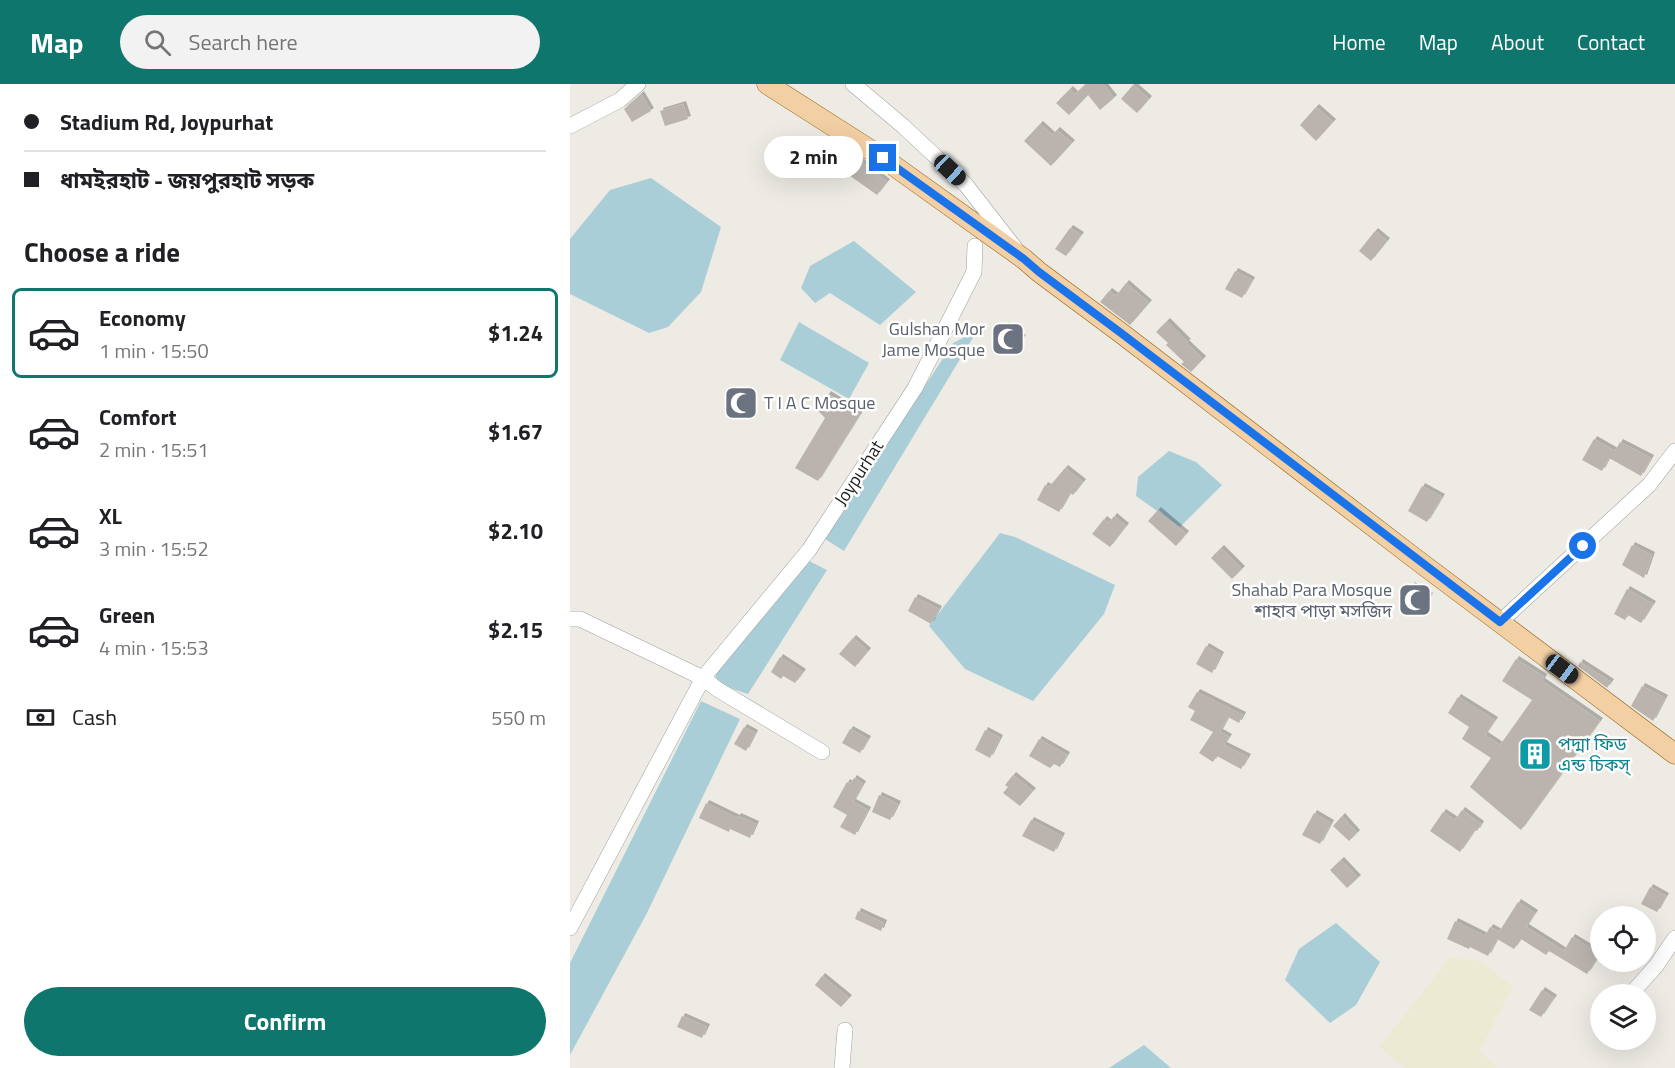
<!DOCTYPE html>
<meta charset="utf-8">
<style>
:root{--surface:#fff;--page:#f2f2f2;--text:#202124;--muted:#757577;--line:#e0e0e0;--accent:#0f766e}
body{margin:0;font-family:"Titillium Web","Noto Sans Bengali",sans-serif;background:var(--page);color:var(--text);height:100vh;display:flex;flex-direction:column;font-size:22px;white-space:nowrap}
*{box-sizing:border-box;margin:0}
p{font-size:20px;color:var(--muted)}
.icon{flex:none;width:33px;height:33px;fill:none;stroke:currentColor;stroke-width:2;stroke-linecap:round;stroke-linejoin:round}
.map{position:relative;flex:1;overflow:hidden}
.sheet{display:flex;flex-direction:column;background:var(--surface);width:570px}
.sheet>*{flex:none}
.guide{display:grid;align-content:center;height:132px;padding:0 24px;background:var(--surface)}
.fabs{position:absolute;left:1020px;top:822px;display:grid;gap:12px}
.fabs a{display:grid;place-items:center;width:66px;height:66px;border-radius:50%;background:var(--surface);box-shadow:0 6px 24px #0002;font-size:30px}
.end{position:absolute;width:27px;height:27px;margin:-14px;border:8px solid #1a73e8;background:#fff;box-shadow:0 0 0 3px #fff}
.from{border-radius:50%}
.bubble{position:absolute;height:42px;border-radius:21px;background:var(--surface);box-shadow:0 6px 24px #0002;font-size:20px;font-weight:700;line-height:42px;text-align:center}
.car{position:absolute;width:18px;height:36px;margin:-18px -9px;border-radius:8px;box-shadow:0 0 4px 2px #0007;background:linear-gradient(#222 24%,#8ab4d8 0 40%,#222 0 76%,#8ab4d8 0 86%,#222 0)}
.guide b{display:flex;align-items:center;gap:21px;height:57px;font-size:22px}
.guide b+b{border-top:2px solid var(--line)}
.guide i{width:15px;height:15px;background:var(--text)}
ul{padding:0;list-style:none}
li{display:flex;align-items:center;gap:18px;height:90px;margin:0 12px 9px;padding:0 12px;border:3px solid transparent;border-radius:9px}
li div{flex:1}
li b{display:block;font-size:22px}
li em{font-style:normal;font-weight:700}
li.on{border-color:var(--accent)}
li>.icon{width:54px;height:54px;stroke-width:1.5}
h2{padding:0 24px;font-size:27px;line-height:72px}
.pay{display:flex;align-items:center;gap:15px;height:66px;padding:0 24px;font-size:22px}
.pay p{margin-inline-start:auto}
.primary-button{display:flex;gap:12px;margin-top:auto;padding:12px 24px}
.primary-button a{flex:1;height:69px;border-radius:36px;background:var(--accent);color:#fff;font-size:24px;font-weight:700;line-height:69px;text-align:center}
header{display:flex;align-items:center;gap:36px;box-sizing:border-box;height:84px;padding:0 30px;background:var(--accent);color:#fff}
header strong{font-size:28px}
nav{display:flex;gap:33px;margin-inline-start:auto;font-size:21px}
.search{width:420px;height:54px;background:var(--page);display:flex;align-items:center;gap:15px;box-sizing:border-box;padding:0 21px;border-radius:33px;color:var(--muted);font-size:22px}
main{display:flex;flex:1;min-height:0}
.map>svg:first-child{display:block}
.farmland{fill:#eaebd2}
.water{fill:#a9ced8}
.building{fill:#bbb4ae;filter:url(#shadow)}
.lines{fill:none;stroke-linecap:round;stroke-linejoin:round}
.minor-casing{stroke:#a2a2a2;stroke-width:16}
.major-casing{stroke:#8a5e0e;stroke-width:21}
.minor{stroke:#fff;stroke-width:15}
.major{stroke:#f3cfa4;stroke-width:20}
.route{stroke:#1a73e8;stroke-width:8}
.labels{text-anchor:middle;stroke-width:5;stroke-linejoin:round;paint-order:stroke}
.worship-label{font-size:18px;fill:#5b616d;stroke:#fff;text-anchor:end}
.street-label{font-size:18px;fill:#1e1e1e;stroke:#fff}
.culture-label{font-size:18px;fill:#0d838f;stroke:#fff;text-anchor:start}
</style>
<header>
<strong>Map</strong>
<div class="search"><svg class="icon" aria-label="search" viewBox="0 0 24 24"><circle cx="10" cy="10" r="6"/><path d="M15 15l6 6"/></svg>Search here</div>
<nav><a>Home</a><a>Map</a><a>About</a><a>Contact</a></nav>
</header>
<main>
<section class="sheet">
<div class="guide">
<b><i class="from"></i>Stadium Rd, Joypurhat</b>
<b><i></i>ধামইরহাট - জয়পুরহাট সড়ক</b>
</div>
<h2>Choose a ride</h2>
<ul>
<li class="on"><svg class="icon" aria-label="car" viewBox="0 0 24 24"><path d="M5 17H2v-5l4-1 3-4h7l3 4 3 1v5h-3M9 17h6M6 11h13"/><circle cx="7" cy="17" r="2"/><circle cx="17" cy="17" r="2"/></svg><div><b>Economy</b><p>1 min · 15:50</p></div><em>$1.24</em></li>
<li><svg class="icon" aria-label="car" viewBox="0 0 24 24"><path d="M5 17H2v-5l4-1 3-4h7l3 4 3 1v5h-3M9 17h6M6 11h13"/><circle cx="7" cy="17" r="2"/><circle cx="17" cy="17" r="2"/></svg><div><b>Comfort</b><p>2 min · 15:51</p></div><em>$1.67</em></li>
<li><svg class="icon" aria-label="car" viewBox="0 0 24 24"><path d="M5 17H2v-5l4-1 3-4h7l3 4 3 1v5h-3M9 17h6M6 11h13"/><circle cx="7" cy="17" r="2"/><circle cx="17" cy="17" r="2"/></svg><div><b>XL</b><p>3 min · 15:52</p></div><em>$2.10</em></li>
<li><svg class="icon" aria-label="car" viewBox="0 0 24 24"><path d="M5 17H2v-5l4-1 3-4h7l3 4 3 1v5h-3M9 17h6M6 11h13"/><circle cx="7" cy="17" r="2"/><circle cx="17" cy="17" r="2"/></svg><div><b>Green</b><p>4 min · 15:53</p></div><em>$2.15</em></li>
</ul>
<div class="pay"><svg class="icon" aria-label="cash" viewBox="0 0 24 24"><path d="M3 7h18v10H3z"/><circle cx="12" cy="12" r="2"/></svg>Cash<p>550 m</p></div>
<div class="primary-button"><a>Confirm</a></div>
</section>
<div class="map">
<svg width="1105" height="984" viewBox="0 0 1105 984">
<defs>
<filter id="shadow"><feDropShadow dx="3" dy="-3" stdDeviation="0" flood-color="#0004"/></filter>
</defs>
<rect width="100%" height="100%" fill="#eeebe5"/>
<path class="farmland" d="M 880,874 L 911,877 L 943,903 L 909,967 L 927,984 L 835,984 L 809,963 Z"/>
<g class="water">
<path d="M 81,94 L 151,143 L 131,208 L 98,243 L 79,249 L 0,210 L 0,155 L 40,106 Z"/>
<path d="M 284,157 L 346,208 L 310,241 L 260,209 L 245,219 L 231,204 L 240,182 Z"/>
<path d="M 229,238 L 299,279 L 279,315 L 210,276 Z"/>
<path d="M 407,247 L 274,467 L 255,455 L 383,259 Z"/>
<path d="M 599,367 L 626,378 L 652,401 L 610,443 L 566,412 L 568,393 Z"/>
<path d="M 430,449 L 445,453 L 545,501 L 534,530 L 463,617 L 395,585 L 359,542 Z"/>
<path d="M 237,476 L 257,486 L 178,610 L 148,600 L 145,590 Z"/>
<path d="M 131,617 L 170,635 L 77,829 L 0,971 L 0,879 Z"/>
<path d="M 766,839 L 810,878 L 786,921 L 760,939 L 715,896 L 729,865 Z"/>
<path d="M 574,961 L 601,984 L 539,984 Z"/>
</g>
<g class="building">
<path d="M 516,0 L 533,0 L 544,14 L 530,26 L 518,11 L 499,31 L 486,19 L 500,5 L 505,10 Z"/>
<path d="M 563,1 L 579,15 L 567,29 L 551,15 Z"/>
<path d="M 71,10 L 81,27 L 62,38 L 54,25 Z"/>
<path d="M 113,20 L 118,35 L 95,42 L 90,27 Z"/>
<path d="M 746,23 L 763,38 L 746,57 L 730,41 Z"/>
<path d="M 470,40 L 482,51 L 487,46 L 502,59 L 481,82 L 454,57 Z"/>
<path d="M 287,75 L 317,98 L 307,111 L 276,89 Z"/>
<path d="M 500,144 L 511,151 L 496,172 L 485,165 Z"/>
<path d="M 805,147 L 817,157 L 801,177 L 789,167 Z"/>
<path d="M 665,187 L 682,196 L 672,214 L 655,205 Z"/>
<path d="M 556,199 L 579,219 L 560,241 L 530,218 L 539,207 L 546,212 Z"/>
<path d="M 597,237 L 618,258 L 616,259 L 633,275 L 621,288 L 611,280 L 614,278 L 596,261 L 598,259 L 586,248 Z"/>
<path d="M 436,241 L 453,254 L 439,270 L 423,256 Z"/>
<path d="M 258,310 L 290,330 L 248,397 L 225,384 L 255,334 L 247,326 Z"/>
<path d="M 1024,355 L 1045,367 L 1050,358 L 1081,374 L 1071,392 L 1039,374 L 1032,387 L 1012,376 Z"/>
<path d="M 495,384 L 513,398 L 503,411 L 500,409 L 489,428 L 467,416 L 475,401 L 479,403 Z"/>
<path d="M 852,402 L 872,413 L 857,438 L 838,427 Z"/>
<path d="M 588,426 L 616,450 L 606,462 L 578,437 Z"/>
<path d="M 544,432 L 556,442 L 540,463 L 522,450 L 534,435 L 539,439 Z"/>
<path d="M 1062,461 L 1082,471 L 1074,494 L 1052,481 Z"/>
<path d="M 651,464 L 672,485 L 662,495 L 641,474 Z"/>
<path d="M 842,501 L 860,512 L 849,531 L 831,520 Z"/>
<path d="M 1057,505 L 1083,520 L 1071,539 L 1058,531 L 1055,536 L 1044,530 Z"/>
<path d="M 345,513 L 369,525 L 361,540 L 338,527 Z"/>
<path d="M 283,554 L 298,567 L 285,583 L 269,570 Z"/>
<path d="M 636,562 L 651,571 L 642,589 L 626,580 Z"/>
<path d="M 210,573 L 233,588 L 225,599 L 213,592 L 211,595 L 201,588 Z"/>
<path d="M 946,575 L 974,593 L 972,597 L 1030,637 L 951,746 L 900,703 L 921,674 L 892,655 L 899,643 L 878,629 L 888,613 L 925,636 L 915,651 L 930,661 L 962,616 L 932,597 Z"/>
<path d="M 1010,578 L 1041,598 L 1037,604 L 1008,582 Z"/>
<path d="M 1072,602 L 1095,614 L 1083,637 L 1061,622 Z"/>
<path d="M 627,608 L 673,631 L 669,639 L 658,633 L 650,648 L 659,653 L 654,661 L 678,673 L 671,685 L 647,672 L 643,678 L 629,669 L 643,648 L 620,636 L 625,627 L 618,623 Z"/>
<path d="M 174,643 L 185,649 L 176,667 L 164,660 Z"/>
<path d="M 280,645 L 298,655 L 290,669 L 272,659 Z"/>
<path d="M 415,646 L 430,654 L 420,674 L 405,666 Z"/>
<path d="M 469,655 L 497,671 L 490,683 L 484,680 L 480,684 L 459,672 Z"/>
<path d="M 443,691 L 463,707 L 450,722 L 433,709 L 438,703 L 435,701 Z"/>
<path d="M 284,694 L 293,700 L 283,718 L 298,726 L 285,751 L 270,743 L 277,731 L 263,723 L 277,698 L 280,700 Z"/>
<path d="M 309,711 L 328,720 L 320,736 L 302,728 Z"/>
<path d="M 136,719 L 167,734 L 168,732 L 186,740 L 180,754 L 160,745 L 159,748 L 129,734 Z"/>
<path d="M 892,726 L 911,740 L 907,747 L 905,746 L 890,768 L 860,747 L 873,728 L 885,736 Z"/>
<path d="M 744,729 L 761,739 L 750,760 L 732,751 Z"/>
<path d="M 772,732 L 787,749 L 779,757 L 763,742 Z"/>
<path d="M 461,736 L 492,752 L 484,768 L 452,752 Z"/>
<path d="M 771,776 L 788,794 L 777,804 L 760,786 Z"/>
<path d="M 1080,803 L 1096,812 L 1087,828 L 1071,820 Z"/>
<path d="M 948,818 L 965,829 L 956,843 L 994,867 L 1002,853 L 1030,870 L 1017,890 L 979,867 L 976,871 L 951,855 L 944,865 L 927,855 L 918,872 L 900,863 L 899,865 L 877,855 L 885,837 L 915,852 L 920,843 L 929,848 Z"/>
<path d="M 288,827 L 314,839 L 311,847 L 285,835 Z"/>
<path d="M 252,892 L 279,914 L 271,923 L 245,901 Z"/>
<path d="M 972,906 L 984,914 L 971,933 L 959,926 Z"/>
<path d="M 112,932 L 137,943 L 132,954 L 107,943 Z"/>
</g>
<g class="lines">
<g class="minor-casing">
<g id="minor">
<path d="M 283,0 L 333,42 L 396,101 L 445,164"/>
<path d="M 0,42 L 50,16 L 68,0"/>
<path d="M 0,535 L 10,535 L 133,594 L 147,605 L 252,668"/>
<path d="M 930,538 L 1079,401 L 1105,367"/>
<path d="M 0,844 L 133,594 L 239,466 L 345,304 L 404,188 L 405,162"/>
<path d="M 1061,910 L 1086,882 L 1105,854"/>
<path d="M 272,984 L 275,946"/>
</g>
</g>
<g class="major-casing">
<path id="major" d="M 197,0 L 313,74 L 454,175 L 469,188 L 551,249 L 847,476 L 1105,670"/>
</g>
<use href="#minor" class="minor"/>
<use href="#major" class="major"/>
</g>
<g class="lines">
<path class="route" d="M 313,74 L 454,175 L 469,188 L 551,249 L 930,538 L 1013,462"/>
</g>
<defs>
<g id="mosque-square" transform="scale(1.725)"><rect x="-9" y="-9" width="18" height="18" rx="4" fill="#6b7280" stroke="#fff"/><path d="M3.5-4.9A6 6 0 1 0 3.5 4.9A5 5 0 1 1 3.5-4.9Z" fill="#fff"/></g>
<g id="building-square" transform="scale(1.725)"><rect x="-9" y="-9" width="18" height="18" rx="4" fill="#0f9aa8" stroke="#fff"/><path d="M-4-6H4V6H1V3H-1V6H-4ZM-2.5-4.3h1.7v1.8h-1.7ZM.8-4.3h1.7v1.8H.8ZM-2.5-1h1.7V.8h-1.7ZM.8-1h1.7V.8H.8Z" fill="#fff"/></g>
</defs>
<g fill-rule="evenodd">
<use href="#mosque-square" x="438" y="255"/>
<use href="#mosque-square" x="171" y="319"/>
<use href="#mosque-square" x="845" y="516"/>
<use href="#building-square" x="965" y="670"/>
</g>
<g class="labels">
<g class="worship-label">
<text x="415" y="251">Gulshan Mor<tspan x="415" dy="21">Jame Mosque</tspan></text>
<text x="194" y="325" text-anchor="start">T I A C Mosque</text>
<text x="822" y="512">Shahab Para Mosque<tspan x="822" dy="21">শাহাব পাড়া মসজিদ</tspan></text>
</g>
<g class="street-label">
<text transform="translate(289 389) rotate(-57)" y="6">Joypurhat</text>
</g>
<g class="culture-label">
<text x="988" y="666">পদ্মা ফিড<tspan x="988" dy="21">এন্ড চিকস্‌</tspan></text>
</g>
</g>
</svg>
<div class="fabs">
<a><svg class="icon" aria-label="locate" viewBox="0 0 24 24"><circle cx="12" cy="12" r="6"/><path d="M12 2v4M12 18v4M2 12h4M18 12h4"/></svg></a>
<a><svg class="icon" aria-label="layers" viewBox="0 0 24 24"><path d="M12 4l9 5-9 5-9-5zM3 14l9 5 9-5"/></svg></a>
</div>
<i class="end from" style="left:1013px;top:462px"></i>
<i class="end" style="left:313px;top:74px"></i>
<div class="bubble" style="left:194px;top:52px;width:99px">2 min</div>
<i class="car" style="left:380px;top:86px;rotate:133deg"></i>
<i class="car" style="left:992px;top:585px;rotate:127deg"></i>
</div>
</main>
